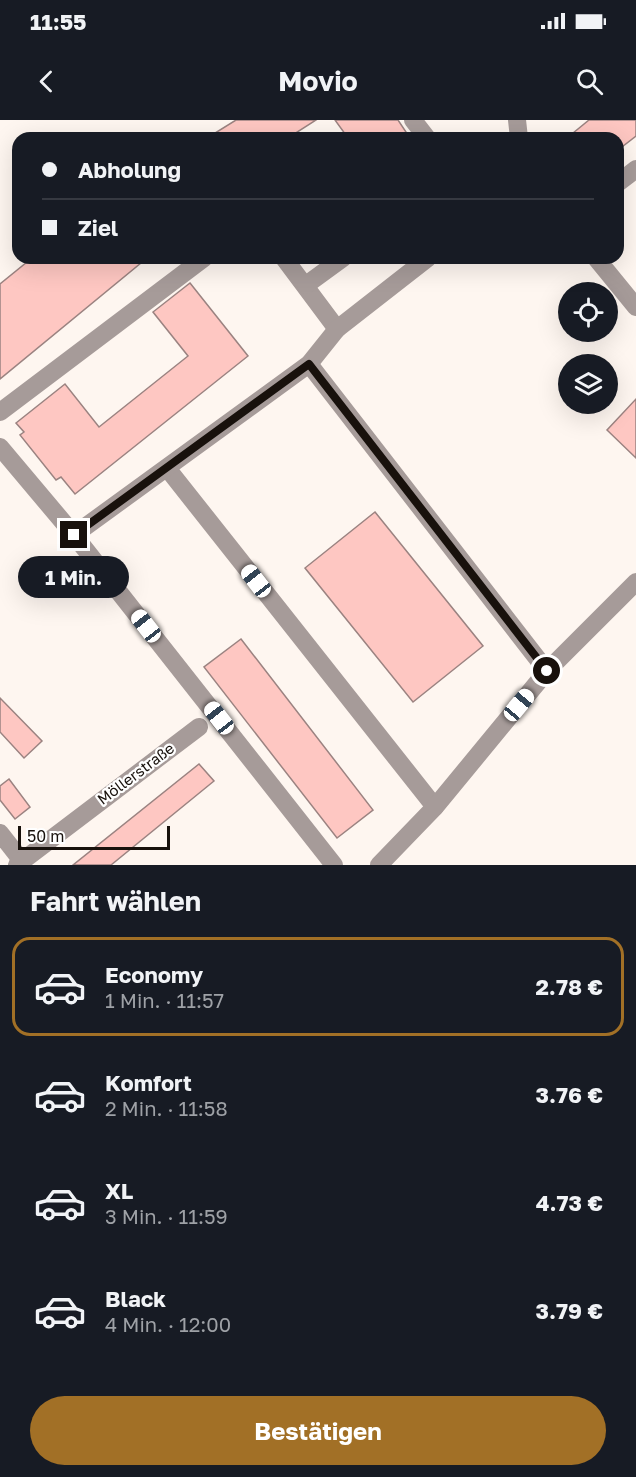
<!DOCTYPE html>
<html lang="de">
<meta charset="utf-8">
<style>
:root{--surface:#171b24;--page:#242831;--text:#f1f3f6;--muted:#9ea1a6;--line:#363941;--accent:#a27026}
body{margin:0;font-family:"Golos Text",sans-serif;background:var(--page);color:var(--text);height:100vh;display:flex;flex-direction:column;font-size:22px;white-space:nowrap}
*{box-sizing:border-box;margin:0}
p{font-size:20px;color:var(--muted)}
.icon{flex:none;width:33px;height:33px;fill:none;stroke:currentColor;stroke-width:2;stroke-linecap:round;stroke-linejoin:round}
.map{position:relative;height:745px;overflow:hidden}
.details{display:flex;flex-direction:column;background:var(--surface);flex:1}
.details>*{flex:none}
.banner{position:absolute;left:12px;top:12px;width:612px;height:132px;border-radius:18px;box-shadow:0 6px 24px #0002;display:grid;align-content:center;height:132px;padding:0 30px;background:var(--surface)}
.buttons{position:absolute;left:558px;top:162px;display:grid;gap:12px}
.buttons a{display:grid;place-items:center;width:60px;height:60px;border-radius:50%;background:var(--surface);box-shadow:0 6px 24px #0002;font-size:30px}
.scale{position:absolute;left:18px;bottom:15px;width:152px;box-sizing:border-box;padding-left:6px;border:3px solid #18110c;border-top:0;font-size:16px;line-height:21px;white-space:nowrap;color:#18110c;-webkit-text-stroke:4px #fff;paint-order:stroke}
.end{position:absolute;width:27px;height:27px;margin:-14px;border:8px solid #18110c;background:#fff;box-shadow:0 0 0 3px #fff}
.from{border-radius:50%}
.bubble{position:absolute;height:42px;border-radius:21px;background:var(--surface);box-shadow:0 6px 24px #0002;font-size:20px;font-weight:700;line-height:42px;text-align:center}
.car{position:absolute;width:18px;height:36px;margin:-18px -9px;border-radius:8px;box-shadow:0 0 4px 2px #0007;background:linear-gradient(#fff 24%,#345 0 40%,#fff 0 76%,#345 0 86%,#fff 0)}
.banner b{display:flex;align-items:center;gap:21px;height:57px;font-size:22px}
.banner b+b{border-top:2px solid var(--line)}
.banner i{width:15px;height:15px;background:var(--text)}
ul{padding:0;list-style:none}
li{display:flex;align-items:center;gap:18px;height:99px;margin:0 12px 9px;padding:0 18px;border:3px solid transparent;border-radius:18px}
li div{flex:1}
li b{display:block;font-size:22px}
li em{font-style:normal;font-weight:700}
li.active{border-color:var(--accent)}
li>.icon{width:54px;height:54px;stroke-width:1.5}
h2{padding:0 30px;font-size:27px;line-height:72px}
.primary-button{display:flex;gap:12px;margin-top:auto;padding:12px 30px}
.primary-button a{flex:1;height:69px;border-radius:36px;background:var(--accent);color:#fff;font-size:24px;font-weight:700;line-height:69px;text-align:center}
.status{display:flex;justify-content:space-between;align-items:center;height:42px;padding:0 30px;background:var(--surface);direction:ltr}
.status svg{height:16px;fill:currentColor}
header{display:flex;justify-content:space-between;align-items:center;height:78px;padding:0 30px;background:var(--surface);font-size:27px;font-weight:700}
.map>svg:first-child{display:block}
.building{fill:#fec7c2;stroke:#9b8381;stroke-width:1.5}
.lines{fill:none;stroke-linecap:round;stroke-linejoin:round}
.minor{stroke:#a69b99;stroke-width:18}
.route{stroke:#18110c;stroke-width:8}
.labels{text-anchor:middle;stroke-width:4.5;stroke-linejoin:round;paint-order:stroke}
.street-label{font-size:15px;fill:#18110c;stroke:#fff}
</style>
<div class="status"><b>11:55</b><svg viewBox="0 0 49 12"><path d="M0 12V9h3v3zM5 12V6h3v6zM10 12V3h3v9zM15 12V0h3v12zM26 1h20v11H26zM47 4h2v5h-2z"/></svg></div>
<header><svg class="icon" aria-label="back" viewBox="0 0 24 24"><path d="M15 5l-7 7 7 7"/></svg>Movio<svg class="icon" aria-label="search" viewBox="0 0 24 24"><circle cx="10" cy="10" r="6"/><path d="M15 15l6 6"/></svg></header>
<div class="map">
<svg width="636" height="745" viewBox="0 0 636 745">
<rect width="100%" height="100%" fill="#fef6f0"/>
<g class="building">
<path d="M 236,0 L 316,0 L 288,18 L 207,18 Z"/>
<path d="M 335,0 L 398,0 L 410,18 L 348,18 Z"/>
<path d="M 589,0 L 636,0 L 636,16 L 618,30 L 618,18 L 567,18 Z"/>
<path d="M 32,138 L 147,138 L 0,259 L 0,164 Z"/>
<path d="M 190,163 L 248,236 L 75,374 L 61,357 L 56,360 L 20,315 L 24,312 L 16,303 L 65,264 L 99,307 L 188,236 L 153,192 Z"/>
<path d="M 636,279 L 636,338 L 607,310 Z"/>
<path d="M 375,392 L 483,526 L 413,582 L 305,448 Z"/>
<path d="M 241,519 L 373,690 L 337,718 L 204,547 Z"/>
<path d="M 0,578 L 42,621 L 24,638 L 0,612 Z"/>
<path d="M 199,644 L 214,661 L 111,745 L 73,745 Z"/>
<path d="M 9,659 L 30,687 L 15,699 L 0,680 L 0,666 Z"/>
</g>
<g class="lines">
<g class="minor">
<path d="M 413,0 L 427,18"/>
<path d="M 517,0 L 519,18"/>
<path d="M 618,63 L 636,49"/>
<path d="M 284,138 L 337,209"/>
<path d="M 596,138 L 636,187"/>
<path d="M 306,165 L 343,138"/>
<path d="M 309,244 L 547,551"/>
<path d="M 0,292 L 204,138"/>
<path d="M 0,327 L 74,415 L 334,745"/>
<path d="M 167,348 L 435,687"/>
<path d="M 74,415 L 309,244 L 337,209 L 428,138"/>
<path d="M 0,713 L 22,741"/>
<path d="M 17,745 L 199,607"/>
<path d="M 379,745 L 435,687 L 547,551 L 636,462"/>
</g>
</g>
<g class="lines">
<path class="route" d="M 74,415 L 309,244 L 547,551"/>
</g>
<g class="labels">
<g class="street-label">
<text transform="translate(136 654) rotate(-37)" y="5">Möllerstraße</text>
</g>
</g>
</svg>
<div class="buttons">
<a><svg class="icon" aria-label="locate" viewBox="0 0 24 24"><circle cx="12" cy="12" r="6"/><path d="M12 2v4M12 18v4M2 12h4M18 12h4"/></svg></a>
<a><svg class="icon" aria-label="layers" viewBox="0 0 24 24"><path d="M12 4l9 5-9 5-9-5zM3 14l9 5 9-5"/></svg></a>
</div>
<div class="scale">50 m</div>
<i class="end from" style="left:547px;top:551px"></i>
<i class="end" style="left:74px;top:415px"></i>
<div class="bubble" style="left:18px;top:436px;width:111px">1 Min.</div>
<i class="car" style="left:256px;top:461px;rotate:322deg"></i>
<i class="car" style="left:146px;top:506px;rotate:322deg"></i>
<i class="car" style="left:519px;top:585px;rotate:40deg"></i>
<i class="car" style="left:219px;top:598px;rotate:322deg"></i>
<div class="banner">
<b><i class="from"></i>Abholung</b>
<b><i></i>Ziel</b>
</div>
</div>
<section class="details">
<h2>Fahrt wählen</h2>
<ul>
<li class="active"><svg class="icon" aria-label="car" viewBox="0 0 24 24"><path d="M5 17H2v-5l4-1 3-4h7l3 4 3 1v5h-3M9 17h6M6 11h13"/><circle cx="7" cy="17" r="2"/><circle cx="17" cy="17" r="2"/></svg><div><b>Economy</b><p>1 Min. · 11:57</p></div><em>2.78 €</em></li>
<li><svg class="icon" aria-label="car" viewBox="0 0 24 24"><path d="M5 17H2v-5l4-1 3-4h7l3 4 3 1v5h-3M9 17h6M6 11h13"/><circle cx="7" cy="17" r="2"/><circle cx="17" cy="17" r="2"/></svg><div><b>Komfort</b><p>2 Min. · 11:58</p></div><em>3.76 €</em></li>
<li><svg class="icon" aria-label="car" viewBox="0 0 24 24"><path d="M5 17H2v-5l4-1 3-4h7l3 4 3 1v5h-3M9 17h6M6 11h13"/><circle cx="7" cy="17" r="2"/><circle cx="17" cy="17" r="2"/></svg><div><b>XL</b><p>3 Min. · 11:59</p></div><em>4.73 €</em></li>
<li><svg class="icon" aria-label="car" viewBox="0 0 24 24"><path d="M5 17H2v-5l4-1 3-4h7l3 4 3 1v5h-3M9 17h6M6 11h13"/><circle cx="7" cy="17" r="2"/><circle cx="17" cy="17" r="2"/></svg><div><b>Black</b><p>4 Min. · 12:00</p></div><em>3.79 €</em></li>
</ul>
<div class="primary-button"><a>Bestätigen</a></div>
</section>
